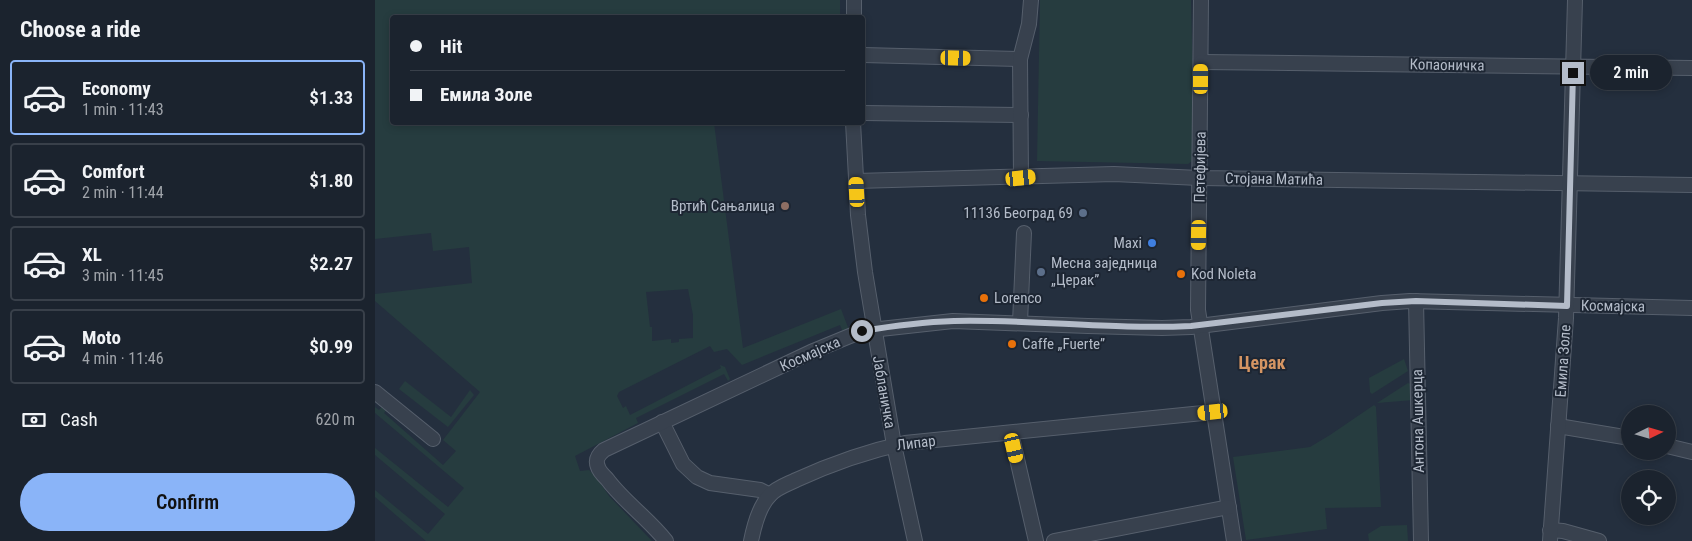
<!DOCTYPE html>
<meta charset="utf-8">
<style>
:root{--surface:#1b232e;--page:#242b36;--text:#f1f3f6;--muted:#a0a4aa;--line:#39404a;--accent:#8ab4f8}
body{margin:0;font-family:"Roboto Condensed",sans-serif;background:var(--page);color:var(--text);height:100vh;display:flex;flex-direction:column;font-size:19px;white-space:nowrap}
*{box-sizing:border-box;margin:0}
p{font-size:16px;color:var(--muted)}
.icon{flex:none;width:28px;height:28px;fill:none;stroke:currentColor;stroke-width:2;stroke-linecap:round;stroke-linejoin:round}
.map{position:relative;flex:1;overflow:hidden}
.panel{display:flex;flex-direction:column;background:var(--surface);width:375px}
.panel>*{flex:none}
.hud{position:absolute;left:15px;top:15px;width:475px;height:110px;border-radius:5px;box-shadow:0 2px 8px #0003,0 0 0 1px var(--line);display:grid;align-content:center;height:110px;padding:0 20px;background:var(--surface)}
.needle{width:32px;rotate:85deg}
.controls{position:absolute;left:1246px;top:405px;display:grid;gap:10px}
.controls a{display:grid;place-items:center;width:55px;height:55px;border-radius:50%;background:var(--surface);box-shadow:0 2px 8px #0003,0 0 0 1px var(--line);font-size:25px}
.end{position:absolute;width:22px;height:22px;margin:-11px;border:6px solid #b4bcc9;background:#111;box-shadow:0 0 0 2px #111}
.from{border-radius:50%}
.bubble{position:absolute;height:35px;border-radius:18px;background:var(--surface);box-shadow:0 2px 8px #0003,0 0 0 1px var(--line);font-size:16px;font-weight:600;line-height:35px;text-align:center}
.car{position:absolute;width:15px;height:30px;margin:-15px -8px;border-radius:6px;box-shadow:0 0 4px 1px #0007;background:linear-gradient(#f5c518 24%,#345 0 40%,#f5c518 0 76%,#345 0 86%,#f5c518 0)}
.hud b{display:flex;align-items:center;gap:18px;height:48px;font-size:19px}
.hud b+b{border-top:1px solid var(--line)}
.hud i{width:12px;height:12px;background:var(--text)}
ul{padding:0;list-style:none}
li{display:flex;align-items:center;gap:15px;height:75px;margin:0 10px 8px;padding:0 10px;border:2px solid var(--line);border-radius:5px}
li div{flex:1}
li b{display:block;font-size:19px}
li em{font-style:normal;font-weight:600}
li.current{border-color:var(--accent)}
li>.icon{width:45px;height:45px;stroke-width:1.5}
h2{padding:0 20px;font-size:22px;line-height:60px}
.pay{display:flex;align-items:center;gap:12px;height:55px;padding:0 20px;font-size:19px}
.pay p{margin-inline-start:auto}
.action{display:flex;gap:10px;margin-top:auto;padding:10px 20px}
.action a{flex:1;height:58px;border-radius:30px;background:var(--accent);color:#111;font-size:20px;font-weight:600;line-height:58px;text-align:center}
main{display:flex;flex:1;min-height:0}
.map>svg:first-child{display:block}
.green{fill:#263c3f;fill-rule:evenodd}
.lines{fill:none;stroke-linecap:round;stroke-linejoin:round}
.minor-casing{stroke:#565f6c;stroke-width:16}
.minor{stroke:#38414e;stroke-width:14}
.route{stroke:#b4bcc9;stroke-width:6}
.education-dot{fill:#8d6e63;stroke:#1d2633;stroke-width:2}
.service-dot{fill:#5c6f8a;stroke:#1d2633;stroke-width:2}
.shop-dot{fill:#3f7fe0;stroke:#1d2633;stroke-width:2}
.food-dot{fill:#e8710a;stroke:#1d2633;stroke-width:2}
.labels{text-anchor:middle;stroke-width:4;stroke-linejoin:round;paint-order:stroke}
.street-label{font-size:15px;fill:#b4bcc9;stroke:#1d2633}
.poi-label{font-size:15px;fill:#b4bcc9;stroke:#1d2633;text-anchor:start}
.quarter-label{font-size:18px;font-weight:bold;fill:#d59563;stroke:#1d2633}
</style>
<main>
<section class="panel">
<h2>Choose a ride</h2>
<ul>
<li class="current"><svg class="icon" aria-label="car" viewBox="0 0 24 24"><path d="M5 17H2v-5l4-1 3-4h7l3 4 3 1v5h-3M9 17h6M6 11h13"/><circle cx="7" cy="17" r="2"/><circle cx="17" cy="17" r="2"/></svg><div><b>Economy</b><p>1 min · 11:43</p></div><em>$1.33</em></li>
<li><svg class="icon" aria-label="car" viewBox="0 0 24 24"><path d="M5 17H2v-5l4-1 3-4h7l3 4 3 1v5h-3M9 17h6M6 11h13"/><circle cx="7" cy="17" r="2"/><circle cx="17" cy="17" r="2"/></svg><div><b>Comfort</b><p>2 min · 11:44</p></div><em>$1.80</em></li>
<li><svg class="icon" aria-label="car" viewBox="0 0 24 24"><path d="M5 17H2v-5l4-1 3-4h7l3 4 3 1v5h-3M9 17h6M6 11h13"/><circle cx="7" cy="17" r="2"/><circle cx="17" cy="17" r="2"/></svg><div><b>XL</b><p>3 min · 11:45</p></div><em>$2.27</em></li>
<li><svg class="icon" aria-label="car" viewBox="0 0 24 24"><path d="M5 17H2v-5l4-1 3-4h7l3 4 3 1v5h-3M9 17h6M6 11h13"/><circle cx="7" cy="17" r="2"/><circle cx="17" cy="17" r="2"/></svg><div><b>Moto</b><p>4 min · 11:46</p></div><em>$0.99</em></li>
</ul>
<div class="pay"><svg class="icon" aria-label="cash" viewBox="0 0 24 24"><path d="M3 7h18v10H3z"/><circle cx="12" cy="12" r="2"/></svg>Cash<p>620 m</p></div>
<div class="action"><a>Confirm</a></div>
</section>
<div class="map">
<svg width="1317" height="541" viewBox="0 0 1317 541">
<rect width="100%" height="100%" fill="#242f3e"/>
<g class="green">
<path d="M 0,0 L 465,0 L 465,18 L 18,18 L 18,122 L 339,123 L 368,348 L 466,309 L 474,330 L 468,332 L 465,325 L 367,365 L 352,349 L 339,352 L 335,346 L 244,392 L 242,396 L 248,408 L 251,406 L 255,415 L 346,368 L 345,365 L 350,367 L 355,379 L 353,381 L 349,374 L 261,418 L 263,423 L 200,456 L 205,471 L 214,470 L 222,478 L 234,496 L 277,541 L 51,541 L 0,497 L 0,490 L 53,534 L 70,514 L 0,455 L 0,448 L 73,507 L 89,488 L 0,413 L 0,407 L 4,410 L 9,404 L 13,408 L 9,413 L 68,465 L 81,451 L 68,440 L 105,392 L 0,301 L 0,294 L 97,283 L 94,247 L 58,251 L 56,233 L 0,239 ZM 313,289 L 318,315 L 318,338 L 304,339 L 304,342 L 296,343 L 296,339 L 277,341 L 277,327 L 275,327 L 271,292 Z"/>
<path d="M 665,0 L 816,0 L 820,159 L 813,164 L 662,161 Z"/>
<path d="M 1029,359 L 1033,371 L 997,394 L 995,392 L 994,378 Z"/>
<path d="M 30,381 L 76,417 L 95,390 L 99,395 L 73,427 L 24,389 Z"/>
<path d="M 1033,383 L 1038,385 L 1039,400 L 1002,403 Z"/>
<path d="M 999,405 L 1001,407 L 1006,507 L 950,508 L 952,529 L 871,540 L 858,457 L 935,447 L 955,435 Z"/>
<path d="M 1032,525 L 1033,541 L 994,541 L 993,534 L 1006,526 Z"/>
</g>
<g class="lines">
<g class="minor-casing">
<g id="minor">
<path d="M 826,0 L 823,310 L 859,541"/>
<path d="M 479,18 L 479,0"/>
<path d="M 488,55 L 645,59"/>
<path d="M 826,62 L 1317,68"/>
<path d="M 488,113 L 646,115"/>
<path d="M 478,122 L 483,215 L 490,272 L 519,445 L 540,541"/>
<path d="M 646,178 L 645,59 L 654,24 L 656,0"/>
<path d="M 481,181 L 739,174 L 824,178 L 1317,185"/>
<path d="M 1041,301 L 1046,541"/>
<path d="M 645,322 L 649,233"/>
<path d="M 0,392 L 58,439"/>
<path d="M 287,422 L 308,464 L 322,477 L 335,483 L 385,490 L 395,495"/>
<path d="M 1183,426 L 1255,438"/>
<path d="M 636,433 L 661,541"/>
<path d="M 1292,446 L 1317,452"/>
<path d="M 1175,530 L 1188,531 L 1224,541"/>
<path d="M 291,541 C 273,518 249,502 232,479 C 229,476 224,471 223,467 C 220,460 223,455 229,450 L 436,352 L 487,331 L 578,321 L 713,326 L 787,328 L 816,327 L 1007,303 L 1035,301 L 1317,308"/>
<path d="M 376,541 C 379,526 384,506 395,495 C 401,488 413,484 421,480 C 456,464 493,451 530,443 L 838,412"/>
<path d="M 679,541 L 854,507"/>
<path d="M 1175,541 L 1191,318 L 1200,0"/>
</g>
</g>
<use href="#minor" class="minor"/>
</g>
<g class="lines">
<path class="route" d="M 487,331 C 517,326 548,322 579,321 C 658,319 737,330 816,326 L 1007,303 L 1041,301 L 1192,306 L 1198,73"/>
</g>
<circle class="education-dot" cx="410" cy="206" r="5"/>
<g class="service-dot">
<circle cx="708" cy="213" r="5"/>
<circle cx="666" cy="272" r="5"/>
</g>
<circle class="shop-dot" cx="777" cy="243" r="5"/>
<g class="food-dot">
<circle cx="806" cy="274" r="5"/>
<circle cx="609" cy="298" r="5"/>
<circle cx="637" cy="344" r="5"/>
</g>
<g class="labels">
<g class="street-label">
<text transform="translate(1072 65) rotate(1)" y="5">Копаоничка</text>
<text transform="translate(825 167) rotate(-89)" y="5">Петефијева</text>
<text transform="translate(899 179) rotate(1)" y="5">Стојана Матића</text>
<text transform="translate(1238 306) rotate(1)" y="5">Космајска</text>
<text transform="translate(435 354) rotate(-24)" y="5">Космајска</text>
<text transform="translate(1188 361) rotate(-86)" y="5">Емила Золе</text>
<text transform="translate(509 392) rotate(80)" y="5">Јабланичка</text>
<text transform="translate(1043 421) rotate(-91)" y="5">Антона Ашкерца</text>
<text transform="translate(541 443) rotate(-7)" y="5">Липар</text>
</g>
<g class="poi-label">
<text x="400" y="211" text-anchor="end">Вртић Сањалица</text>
<text x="698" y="218" text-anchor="end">11136 Београд 69</text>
<text x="767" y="248" text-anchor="end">Maxi</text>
<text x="676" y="268">Месна заједница<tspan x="676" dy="17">„Церак”</tspan></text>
<text x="816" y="279">Kod Noleta</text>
<text x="619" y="303">Lorenco</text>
<text x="647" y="349">Caffe „Fuerte”</text>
</g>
<g class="quarter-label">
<text x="887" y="369">Церак</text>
</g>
</g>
</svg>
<div class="controls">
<a><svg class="needle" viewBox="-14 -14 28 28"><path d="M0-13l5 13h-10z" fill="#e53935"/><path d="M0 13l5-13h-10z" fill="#a0a4aa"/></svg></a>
<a><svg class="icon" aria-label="locate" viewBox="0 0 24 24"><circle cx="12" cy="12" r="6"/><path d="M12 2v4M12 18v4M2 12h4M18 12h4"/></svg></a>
</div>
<i class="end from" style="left:487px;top:331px"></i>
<i class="end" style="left:1198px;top:73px"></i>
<div class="bubble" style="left:1215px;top:55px;width:82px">2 min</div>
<i class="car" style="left:581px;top:58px;rotate:91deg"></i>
<i class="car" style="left:826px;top:79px;rotate:0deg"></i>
<i class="car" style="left:646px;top:178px;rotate:84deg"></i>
<i class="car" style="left:482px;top:192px;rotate:357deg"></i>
<i class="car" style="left:824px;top:235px;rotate:181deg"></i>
<i class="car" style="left:838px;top:412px;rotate:264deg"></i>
<i class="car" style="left:639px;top:448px;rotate:167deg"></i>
<div class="hud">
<b><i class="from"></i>Hit</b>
<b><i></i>Емила Золе</b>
</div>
</div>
</main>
